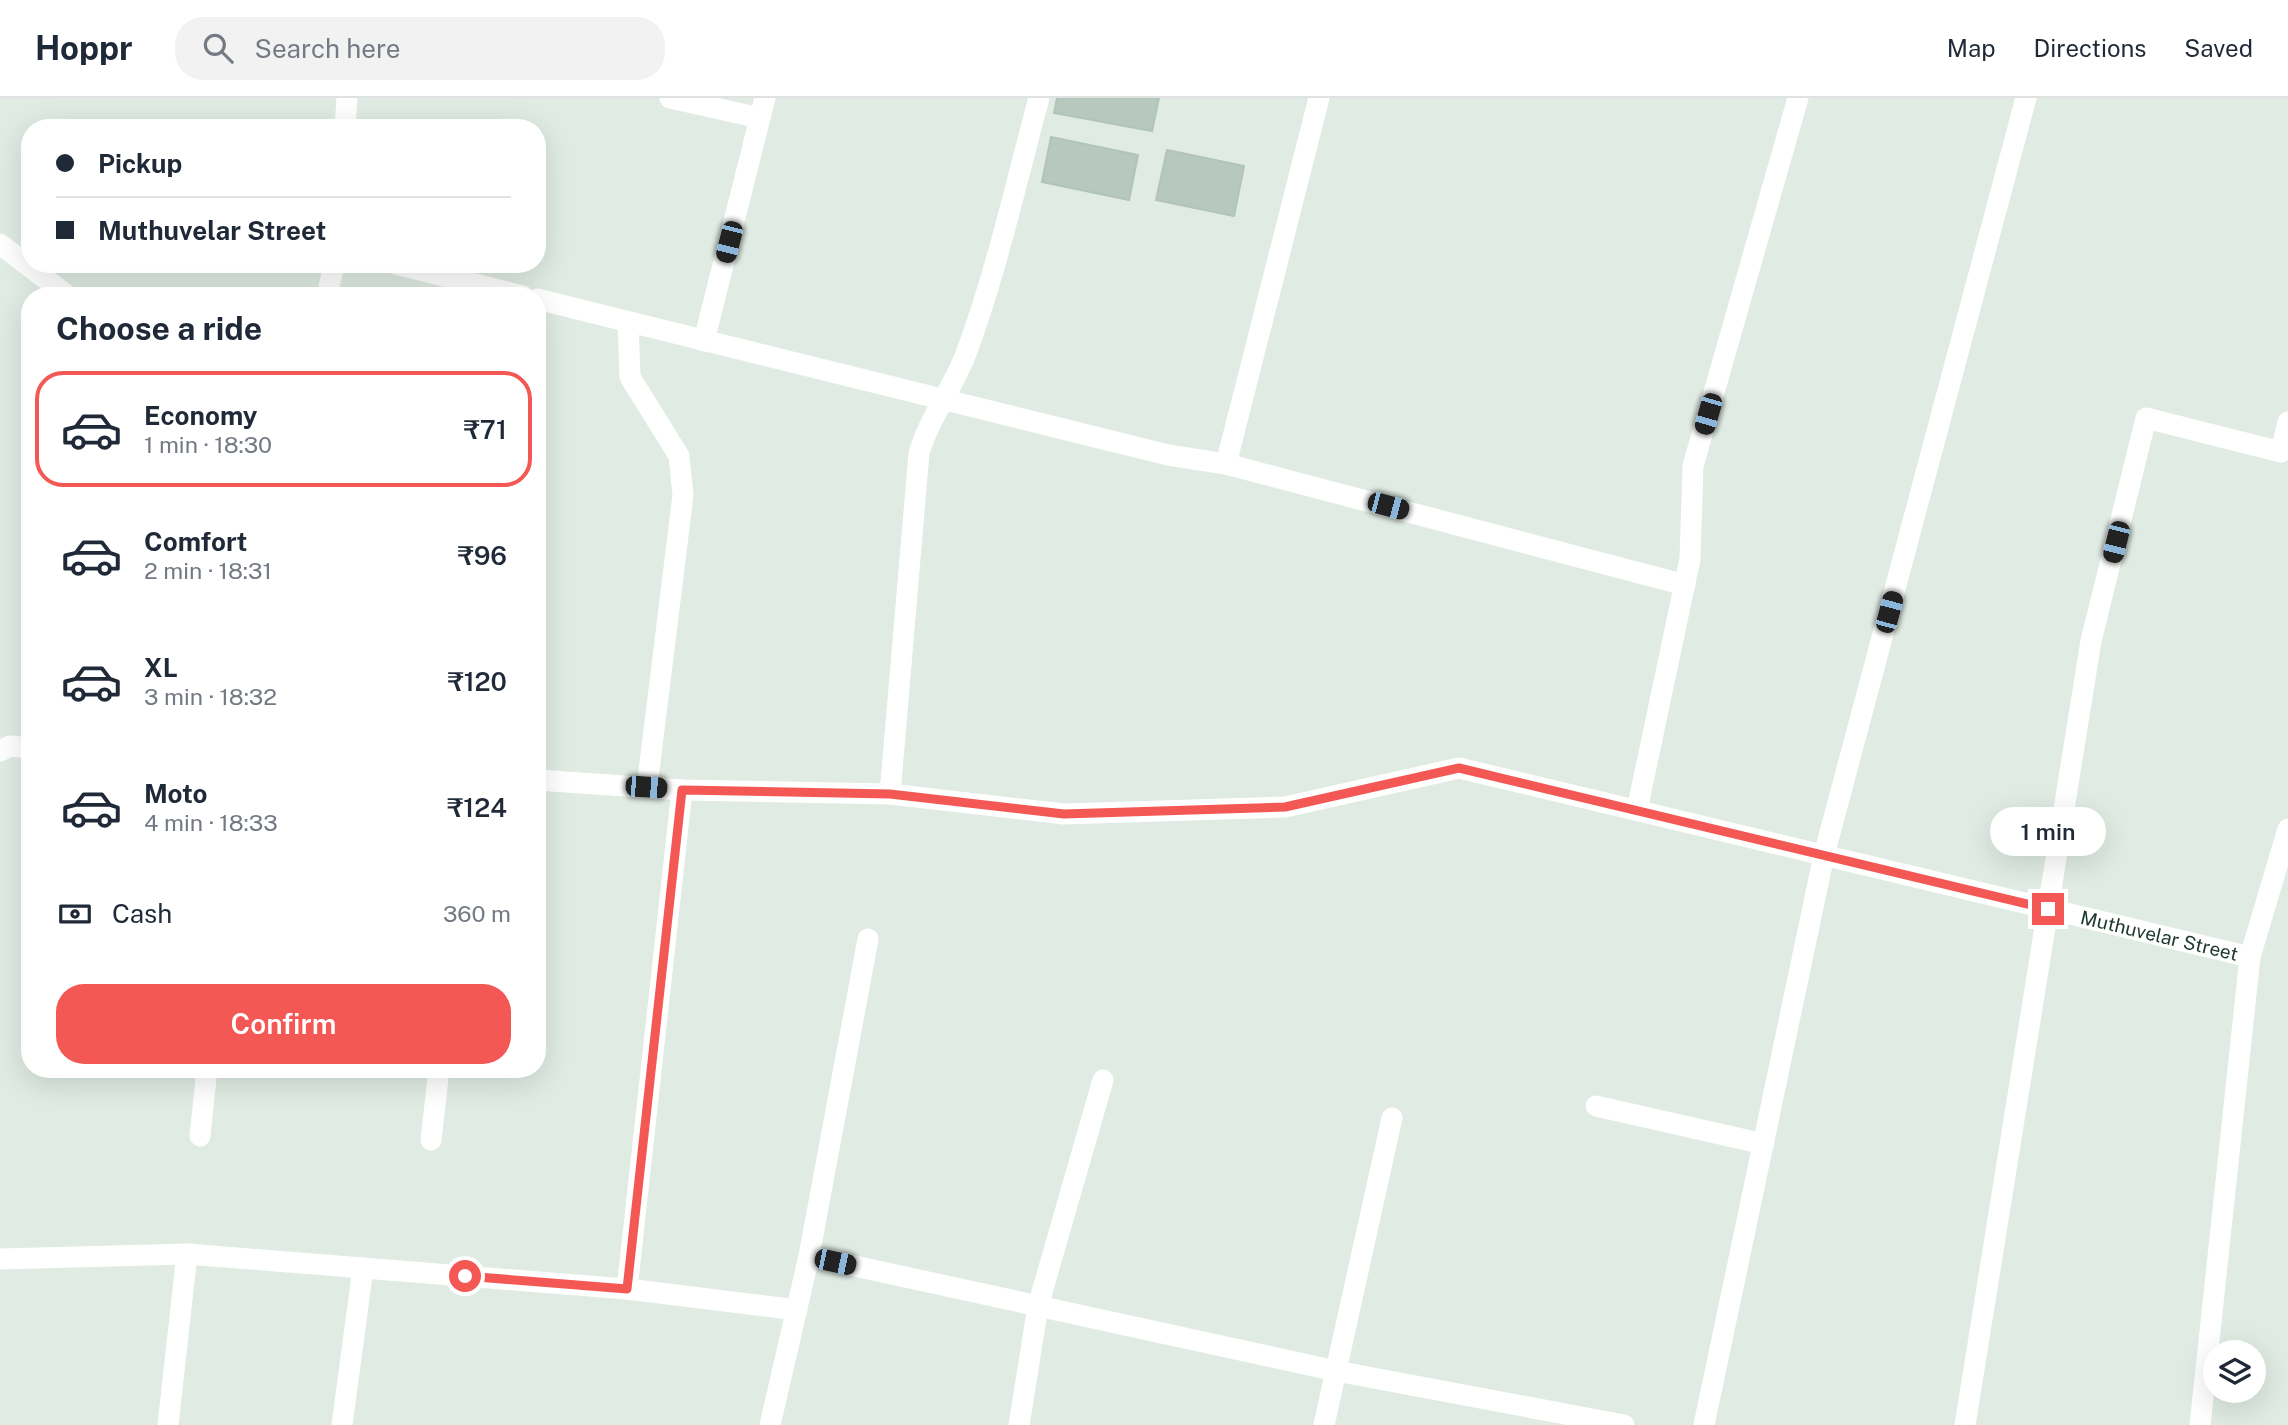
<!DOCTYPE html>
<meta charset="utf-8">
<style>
:root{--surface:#fff;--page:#f2f2f3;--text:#1f2937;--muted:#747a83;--line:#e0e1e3;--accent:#f45854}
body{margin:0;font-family:"Public Sans",sans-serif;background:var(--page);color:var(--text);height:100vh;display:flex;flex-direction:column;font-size:26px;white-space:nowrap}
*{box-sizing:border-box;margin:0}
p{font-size:23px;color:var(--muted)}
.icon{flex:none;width:38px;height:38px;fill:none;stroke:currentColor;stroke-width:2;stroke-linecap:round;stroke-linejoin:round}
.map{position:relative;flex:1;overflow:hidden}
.panel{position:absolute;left:21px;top:189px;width:525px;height:791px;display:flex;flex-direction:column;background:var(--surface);border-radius:28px;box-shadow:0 7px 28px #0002}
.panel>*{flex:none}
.banner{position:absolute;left:21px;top:21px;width:525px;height:154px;border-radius:28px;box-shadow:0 7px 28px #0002;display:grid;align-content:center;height:154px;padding:0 35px;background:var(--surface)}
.fabs{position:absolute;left:2203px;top:1242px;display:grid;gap:14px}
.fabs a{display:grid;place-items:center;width:63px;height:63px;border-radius:50%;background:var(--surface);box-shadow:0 7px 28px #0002;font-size:35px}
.end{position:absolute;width:32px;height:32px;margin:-16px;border:9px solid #f45854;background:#fff;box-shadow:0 0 0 4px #fff}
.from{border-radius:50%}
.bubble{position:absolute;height:49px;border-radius:24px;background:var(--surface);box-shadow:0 7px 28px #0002;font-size:23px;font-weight:600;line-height:49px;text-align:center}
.car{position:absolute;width:21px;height:42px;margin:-21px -10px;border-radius:9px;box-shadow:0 0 5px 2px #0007;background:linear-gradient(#222 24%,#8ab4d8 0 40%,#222 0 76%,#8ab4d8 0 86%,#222 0)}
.banner b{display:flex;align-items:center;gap:24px;height:66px;font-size:26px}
.banner b+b{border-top:2px solid var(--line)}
.banner i{width:18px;height:18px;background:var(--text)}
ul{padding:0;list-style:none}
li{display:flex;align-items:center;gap:21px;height:116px;margin:0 14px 10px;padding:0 21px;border:4px solid transparent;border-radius:28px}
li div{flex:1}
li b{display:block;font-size:26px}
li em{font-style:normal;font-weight:600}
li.on{border-color:var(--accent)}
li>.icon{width:63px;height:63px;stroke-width:1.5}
h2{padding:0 35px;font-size:32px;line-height:84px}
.pay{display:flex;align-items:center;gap:18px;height:77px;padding:0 35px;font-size:26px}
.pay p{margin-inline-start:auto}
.action{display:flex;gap:14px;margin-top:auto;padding:14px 35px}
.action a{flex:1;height:80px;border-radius:28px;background:var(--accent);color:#fff;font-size:28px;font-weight:600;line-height:80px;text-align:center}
header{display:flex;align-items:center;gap:42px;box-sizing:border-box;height:98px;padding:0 35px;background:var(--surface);border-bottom:2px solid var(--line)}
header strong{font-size:33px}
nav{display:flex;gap:38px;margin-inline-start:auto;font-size:24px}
.search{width:490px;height:63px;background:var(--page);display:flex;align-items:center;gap:18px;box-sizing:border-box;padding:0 24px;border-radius:28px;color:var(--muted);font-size:26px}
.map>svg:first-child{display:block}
.building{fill:#b7c8be;stroke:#b2c4b8;stroke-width:2}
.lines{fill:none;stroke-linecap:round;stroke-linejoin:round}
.minor{stroke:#fff;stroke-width:21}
.tertiary{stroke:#fff;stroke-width:21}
.route{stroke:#f45854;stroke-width:9}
.labels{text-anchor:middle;stroke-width:5;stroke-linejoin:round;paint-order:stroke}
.street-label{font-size:19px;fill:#203b2e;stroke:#eff7f2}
</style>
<header>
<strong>Hoppr</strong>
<div class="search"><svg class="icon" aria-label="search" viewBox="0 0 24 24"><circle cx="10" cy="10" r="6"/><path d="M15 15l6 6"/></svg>Search here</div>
<nav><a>Map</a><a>Directions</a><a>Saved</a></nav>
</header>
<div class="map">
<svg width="2288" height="1327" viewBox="0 0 2288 1327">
<rect width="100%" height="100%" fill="#dfebe3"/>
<g class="building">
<path d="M 1057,0 L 1159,0 L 1152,33 L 1054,15 Z"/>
<path d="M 1051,39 L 1138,57 L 1129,102 L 1042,84 Z"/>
<path d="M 1167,52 L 1244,68 L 1234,118 L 1156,102 Z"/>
</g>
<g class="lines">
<g class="minor">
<path d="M 670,0 L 760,20"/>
<path d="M 345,30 L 347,0"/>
<path d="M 0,146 L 68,198"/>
<path d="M 396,166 L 523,198"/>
<path d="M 327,198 L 334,166"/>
<path d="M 537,201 L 1168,357 L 1226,366 L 1319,0"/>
<path d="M 628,224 L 630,279 L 679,358 L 683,397 L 647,689"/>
<path d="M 704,243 L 765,0"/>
<path d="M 1226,366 L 1685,487"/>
<path d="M 890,696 L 919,355 C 930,318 954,289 967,253 C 997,171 1016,85 1039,0"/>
<path d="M 1637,712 L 1690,461 L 1693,368 L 1798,0"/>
<path d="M 1596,1008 L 1764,1046"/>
<path d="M 200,1038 L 207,971"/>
<path d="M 431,1042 L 439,971"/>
<path d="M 809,1158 L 1336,1273 L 1624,1327"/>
<path d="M 0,1161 L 187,1156 L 627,1191 L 797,1212"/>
<path d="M 627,1191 L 682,692"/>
<path d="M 168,1327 L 187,1156"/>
<path d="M 342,1327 L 363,1170"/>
<path d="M 770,1327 L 809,1158 L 868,841"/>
<path d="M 1019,1327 L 1038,1208 L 1103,982"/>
<path d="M 1324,1327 L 1392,1020"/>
<path d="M 1704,1327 L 1824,757 L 2026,0"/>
<path d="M 1965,1327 L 2091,543 L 2146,320 L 2281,354 L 2288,324"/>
<path d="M 2200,1327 L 2250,859 L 2288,731"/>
</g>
<g class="tertiary">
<path d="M 0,653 L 10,648 L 30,650"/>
<path id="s1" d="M 537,682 L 682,692 L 890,696 L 1064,716 L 1285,709 L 1459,670 L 2250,859"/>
</g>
</g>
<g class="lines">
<path class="route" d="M 465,1178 L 627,1191 L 682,692 L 890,696 L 1064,716 L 1285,709 L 1459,670 L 2048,811"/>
</g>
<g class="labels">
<g class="street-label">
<text dy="7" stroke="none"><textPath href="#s1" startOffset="1648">Muthuvelar Street</textPath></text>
</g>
</g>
</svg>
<div class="fabs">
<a><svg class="icon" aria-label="layers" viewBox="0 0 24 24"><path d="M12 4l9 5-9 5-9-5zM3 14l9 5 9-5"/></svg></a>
</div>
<i class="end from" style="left:465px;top:1178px"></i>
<i class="end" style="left:2048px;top:811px"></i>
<div class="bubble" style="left:1990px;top:709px;width:116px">1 min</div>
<i class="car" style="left:729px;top:144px;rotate:194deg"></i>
<i class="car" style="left:1708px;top:316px;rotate:196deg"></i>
<i class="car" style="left:1388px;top:408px;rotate:105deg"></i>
<i class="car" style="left:2116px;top:444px;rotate:194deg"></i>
<i class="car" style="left:1889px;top:514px;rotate:15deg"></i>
<i class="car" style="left:646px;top:689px;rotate:94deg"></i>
<i class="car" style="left:835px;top:1164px;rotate:102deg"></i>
<div class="banner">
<b><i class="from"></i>Pickup</b>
<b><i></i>Muthuvelar Street</b>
</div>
<section class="panel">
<h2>Choose a ride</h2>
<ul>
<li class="on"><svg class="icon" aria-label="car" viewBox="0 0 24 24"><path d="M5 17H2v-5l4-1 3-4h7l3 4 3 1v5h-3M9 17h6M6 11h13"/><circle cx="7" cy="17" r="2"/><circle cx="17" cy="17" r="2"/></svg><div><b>Economy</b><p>1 min · 18:30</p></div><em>₹71</em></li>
<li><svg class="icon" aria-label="car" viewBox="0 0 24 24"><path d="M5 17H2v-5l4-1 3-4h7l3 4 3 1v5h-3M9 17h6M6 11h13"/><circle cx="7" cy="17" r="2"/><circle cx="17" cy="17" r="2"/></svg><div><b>Comfort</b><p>2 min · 18:31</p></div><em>₹96</em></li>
<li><svg class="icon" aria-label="car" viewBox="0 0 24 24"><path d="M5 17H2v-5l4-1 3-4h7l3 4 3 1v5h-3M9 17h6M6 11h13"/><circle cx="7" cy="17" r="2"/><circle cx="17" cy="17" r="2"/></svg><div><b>XL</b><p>3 min · 18:32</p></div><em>₹120</em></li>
<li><svg class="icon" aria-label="car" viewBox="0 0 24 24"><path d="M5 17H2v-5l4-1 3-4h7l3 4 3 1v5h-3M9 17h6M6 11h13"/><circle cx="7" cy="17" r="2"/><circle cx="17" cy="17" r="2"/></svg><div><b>Moto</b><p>4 min · 18:33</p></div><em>₹124</em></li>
</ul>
<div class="pay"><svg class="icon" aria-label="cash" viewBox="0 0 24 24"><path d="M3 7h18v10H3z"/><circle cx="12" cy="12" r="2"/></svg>Cash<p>360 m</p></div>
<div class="action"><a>Confirm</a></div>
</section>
</div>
